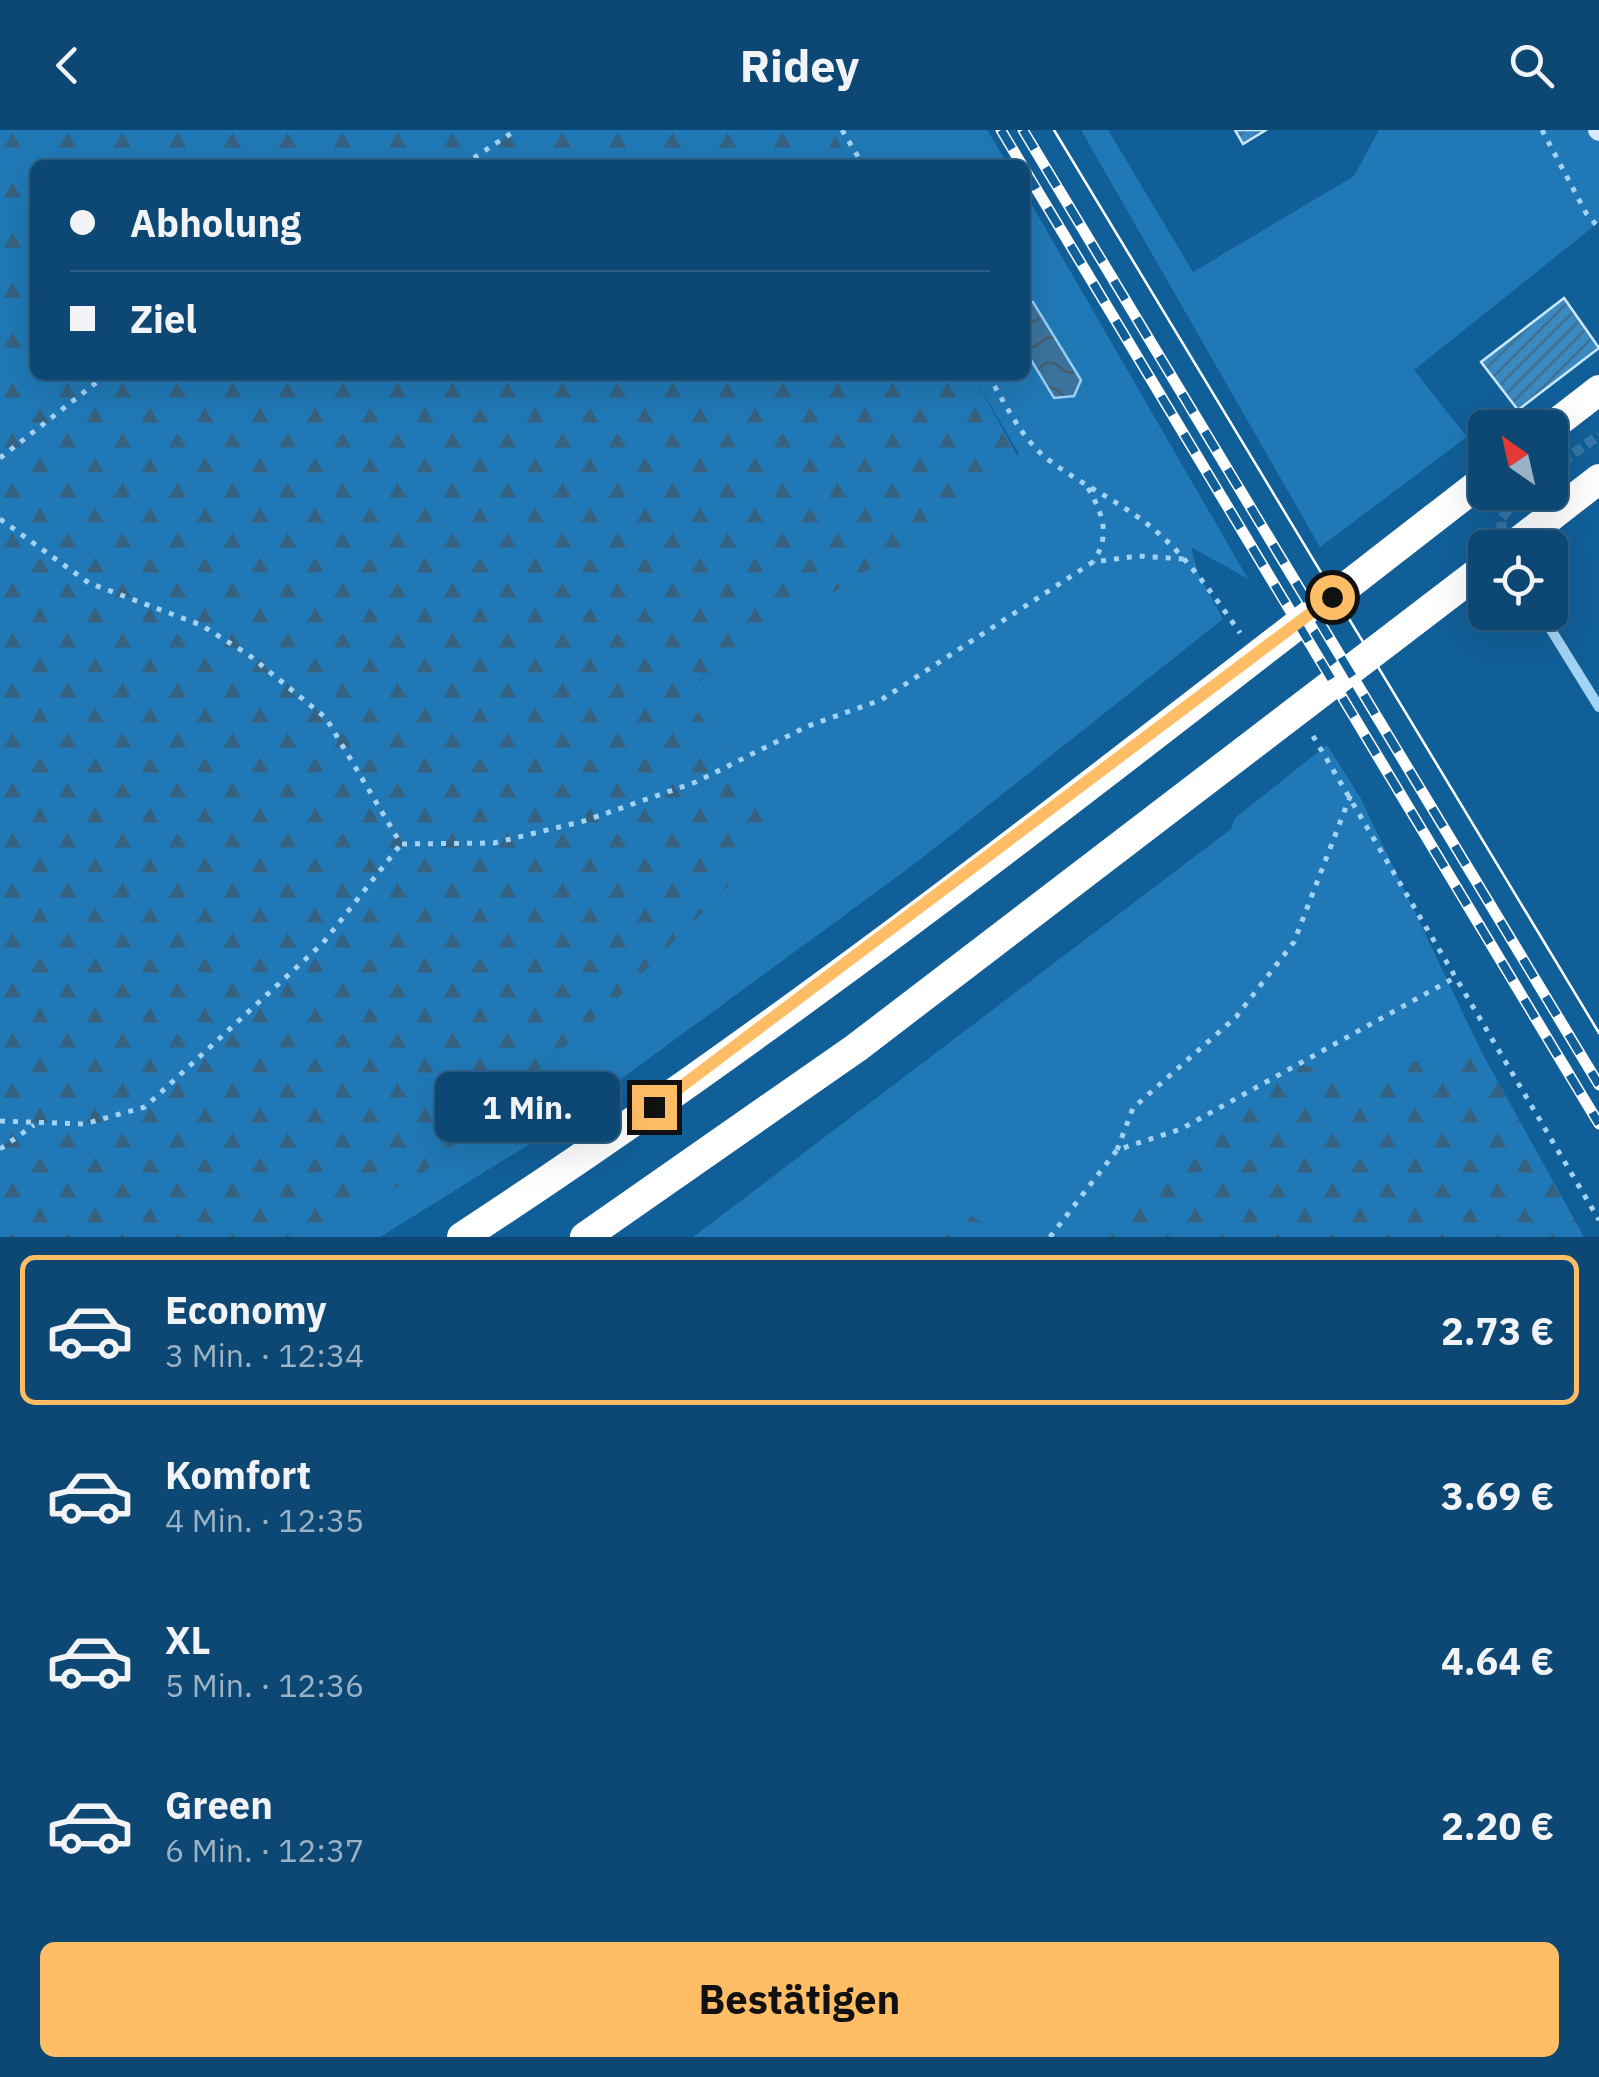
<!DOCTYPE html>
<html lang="de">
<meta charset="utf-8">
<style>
:root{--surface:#0d4773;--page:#1b517b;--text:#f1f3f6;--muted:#9ab2c4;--line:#2d5f85;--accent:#ffbd66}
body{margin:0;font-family:"IBM Plex Sans",sans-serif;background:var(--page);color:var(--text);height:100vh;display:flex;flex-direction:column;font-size:38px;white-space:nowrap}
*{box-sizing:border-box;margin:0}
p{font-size:32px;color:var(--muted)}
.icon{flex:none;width:55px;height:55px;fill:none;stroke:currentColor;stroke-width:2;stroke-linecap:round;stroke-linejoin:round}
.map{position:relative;height:1107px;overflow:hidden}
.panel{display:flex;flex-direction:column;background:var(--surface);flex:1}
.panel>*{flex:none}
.banner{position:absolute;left:30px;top:30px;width:1000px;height:220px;border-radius:15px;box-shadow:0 10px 40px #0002,0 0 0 2px var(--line);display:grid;align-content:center;height:220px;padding:0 40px;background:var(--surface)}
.needle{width:65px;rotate:326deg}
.controls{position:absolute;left:1468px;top:280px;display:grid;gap:20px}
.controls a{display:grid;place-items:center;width:100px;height:100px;border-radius:15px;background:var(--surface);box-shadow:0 10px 40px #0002,0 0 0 2px var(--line);font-size:50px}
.end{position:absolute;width:45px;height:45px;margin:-22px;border:12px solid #ffbd66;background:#111;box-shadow:0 0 0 5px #111}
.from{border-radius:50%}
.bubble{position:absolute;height:70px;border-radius:15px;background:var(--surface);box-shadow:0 10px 40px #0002,0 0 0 2px var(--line);font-size:32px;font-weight:700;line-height:70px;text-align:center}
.banner b{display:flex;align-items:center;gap:35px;height:95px;font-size:38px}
.banner b+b{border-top:2px solid var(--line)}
.banner i{width:25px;height:25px;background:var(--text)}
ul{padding:18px 0 0;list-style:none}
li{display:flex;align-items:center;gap:30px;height:150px;margin:0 20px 15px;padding:0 20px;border:5px solid transparent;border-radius:15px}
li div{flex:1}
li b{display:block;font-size:38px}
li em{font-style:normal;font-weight:700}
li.active{border-color:var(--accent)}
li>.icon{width:90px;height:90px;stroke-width:1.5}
.button{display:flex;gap:20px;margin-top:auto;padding:20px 40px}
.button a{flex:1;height:115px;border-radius:15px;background:var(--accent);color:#111;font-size:40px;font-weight:700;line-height:115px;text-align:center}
header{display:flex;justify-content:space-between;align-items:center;height:130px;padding:0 40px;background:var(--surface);font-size:45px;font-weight:700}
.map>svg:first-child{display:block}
.grass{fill:#2079b6}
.forest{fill:url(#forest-firs)}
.water{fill:url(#water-waves);stroke:#95d0f7;stroke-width:2.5}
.building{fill:url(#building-hatch);stroke:#cbe9fe;stroke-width:2.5}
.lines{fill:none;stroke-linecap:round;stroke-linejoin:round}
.street-tunnel{stroke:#3577a8;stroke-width:10;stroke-dasharray:10 5;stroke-linecap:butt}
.path{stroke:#a3d3f4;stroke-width:5;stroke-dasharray:5 8;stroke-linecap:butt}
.street{stroke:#a3d3f4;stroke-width:10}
.secondary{stroke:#d3ebfd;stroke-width:20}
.highway{stroke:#fff;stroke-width:30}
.tram{stroke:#fff;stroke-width:2.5}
.rail-casing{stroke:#fff;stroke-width:11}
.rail{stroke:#115f99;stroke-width:8;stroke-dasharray:22;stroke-linecap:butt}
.route{stroke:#ffbd66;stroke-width:12}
</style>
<header><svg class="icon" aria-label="back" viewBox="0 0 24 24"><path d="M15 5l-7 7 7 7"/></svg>Ridey<svg class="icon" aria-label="search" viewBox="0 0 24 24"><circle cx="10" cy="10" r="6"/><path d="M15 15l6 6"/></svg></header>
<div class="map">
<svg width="1599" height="1107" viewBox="0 0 1599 1107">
<defs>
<pattern id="forest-firs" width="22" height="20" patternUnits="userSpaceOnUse" patternTransform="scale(2.5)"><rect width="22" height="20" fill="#2079b6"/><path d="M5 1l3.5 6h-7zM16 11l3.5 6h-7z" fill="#366281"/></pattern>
<pattern id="water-waves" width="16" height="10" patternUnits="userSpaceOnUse" patternTransform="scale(2.5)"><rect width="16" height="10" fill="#3c749d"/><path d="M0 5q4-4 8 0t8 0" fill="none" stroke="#455e70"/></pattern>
<pattern id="building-hatch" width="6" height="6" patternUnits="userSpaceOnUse" patternTransform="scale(2.5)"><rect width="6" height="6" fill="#3a89c1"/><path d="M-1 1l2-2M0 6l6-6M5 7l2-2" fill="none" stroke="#417192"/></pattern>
</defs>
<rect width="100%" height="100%" fill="#115f99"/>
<g class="grass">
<path d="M 831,0 L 987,0 L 1008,35 L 851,35 Z"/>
<path d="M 1081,0 L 1108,0 L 1193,142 L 1354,46 L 1379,0 L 1599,0 L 1599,92 L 1414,240 L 1467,307 L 1320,417 Z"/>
<path d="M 1025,63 L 1248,449 L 1191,417 L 1198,443 L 1223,489 L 917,732 L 546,1004 L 380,1107 L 310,1107 L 423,1042 L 610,876 L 773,710 L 764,683 L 688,567 L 703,548 L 1019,324 L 973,245 L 1025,245 L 1025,220 L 1054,268 L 1034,173 L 1025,170 Z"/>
<path d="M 1327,615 L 1360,667 L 1482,923 L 1465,917 L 1363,948 L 1292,933 L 1194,1000 L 1093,1107 L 997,1107 L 967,1081 L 944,1081 L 908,1107 L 693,1107 L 1231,699 L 1235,688 Z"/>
</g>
<g class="forest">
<path d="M 0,0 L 831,0 L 851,35 L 35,35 L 35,245 L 973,245 L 1024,338 L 702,548 L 689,567 L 764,683 L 773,710 L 610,876 L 423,1042 L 310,1107 L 0,1107 Z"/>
<path d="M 1465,917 L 1482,923 L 1584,1107 L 1093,1107 L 1194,1000 L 1292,933 L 1363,948 Z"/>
<path d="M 944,1081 L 967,1081 L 997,1107 L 908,1107 Z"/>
</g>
<path class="water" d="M 1025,170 L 1033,172 L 1081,250 L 1074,266 L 1054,268 L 1025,220 Z"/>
<g class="building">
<path d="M 1235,0 L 1266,0 L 1243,14 Z"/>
<path d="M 1564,168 L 1599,218 L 1518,280 L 1481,232 Z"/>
</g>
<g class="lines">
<g class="street-tunnel">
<path d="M 1550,341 L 1599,305"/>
<path d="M 1503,417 L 1501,389 L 1521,362"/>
</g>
<g class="path">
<path d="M 842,0 L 863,35"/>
<path d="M 1542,0 L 1586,83 L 1599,98"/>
<path d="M 463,35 L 516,0"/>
<path d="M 988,245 C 1005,273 1020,306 1046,328 C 1081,355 1122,372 1156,401 C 1190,431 1215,467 1240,503"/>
<path d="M 0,328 L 106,245"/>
<path d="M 1088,358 C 1103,384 1111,406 1093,432"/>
<path d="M 0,389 L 89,453 L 201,495 L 249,525 L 326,588 L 401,714 L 494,713 L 584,691 L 696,652 L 808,596 L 881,570 L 1093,432 L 1138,426 L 1184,429"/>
<path d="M 1313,606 L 1599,1090"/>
<path d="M 0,991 L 84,994 L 145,977 L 323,813 L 401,714"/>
<path d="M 0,1019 L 34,995"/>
<path d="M 1117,1020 L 1133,978 L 1236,887 L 1294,812 L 1351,664"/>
<path d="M 1050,1107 L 1117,1020 L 1181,999 L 1456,847"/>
</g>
<path class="street" d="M 1540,482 L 1599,577"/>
<path class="secondary" d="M 1598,0 L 1599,1"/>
<g class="highway">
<path d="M 1550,298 L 1599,260"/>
<path d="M 1510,418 L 1599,349"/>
<path d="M 462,1107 C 817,875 1150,608 1485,349"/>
<path d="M 585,1107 L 856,918 L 1485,437"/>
</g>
<path class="tram" d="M 1054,0 L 1599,903"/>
<g class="rail-casing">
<g id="rail">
<path d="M 1001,0 L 1022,35"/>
<path d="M 1023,0 L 1599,955"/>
<path d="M 1025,40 L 1599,994"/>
</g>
</g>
<use href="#rail" class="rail"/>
</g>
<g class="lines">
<path class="route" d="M 654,977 L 1332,467"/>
</g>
</svg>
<div class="controls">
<a><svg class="needle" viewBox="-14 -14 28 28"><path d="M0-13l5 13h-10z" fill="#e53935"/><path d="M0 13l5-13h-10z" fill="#9ab2c4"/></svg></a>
<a><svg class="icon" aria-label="locate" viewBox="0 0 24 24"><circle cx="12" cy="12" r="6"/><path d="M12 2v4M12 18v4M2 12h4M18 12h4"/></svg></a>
</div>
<i class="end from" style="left:1332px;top:467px"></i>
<i class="end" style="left:654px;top:977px"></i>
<div class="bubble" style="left:435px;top:942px;width:185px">1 Min.</div>
<div class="banner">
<b><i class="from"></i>Abholung</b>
<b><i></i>Ziel</b>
</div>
</div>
<section class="panel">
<ul>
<li class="active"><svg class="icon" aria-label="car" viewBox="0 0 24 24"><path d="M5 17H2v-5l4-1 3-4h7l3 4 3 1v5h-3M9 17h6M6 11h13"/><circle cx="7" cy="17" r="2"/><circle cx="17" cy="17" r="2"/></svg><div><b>Economy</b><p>3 Min. · 12:34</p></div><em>2.73 €</em></li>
<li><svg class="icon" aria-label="car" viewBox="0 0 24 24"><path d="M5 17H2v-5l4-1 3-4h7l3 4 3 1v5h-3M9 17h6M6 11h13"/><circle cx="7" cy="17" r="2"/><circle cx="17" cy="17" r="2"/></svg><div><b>Komfort</b><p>4 Min. · 12:35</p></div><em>3.69 €</em></li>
<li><svg class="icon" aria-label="car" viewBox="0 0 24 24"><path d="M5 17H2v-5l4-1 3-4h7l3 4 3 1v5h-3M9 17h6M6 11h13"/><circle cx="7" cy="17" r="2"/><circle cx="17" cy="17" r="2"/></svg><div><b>XL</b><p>5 Min. · 12:36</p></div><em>4.64 €</em></li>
<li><svg class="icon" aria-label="car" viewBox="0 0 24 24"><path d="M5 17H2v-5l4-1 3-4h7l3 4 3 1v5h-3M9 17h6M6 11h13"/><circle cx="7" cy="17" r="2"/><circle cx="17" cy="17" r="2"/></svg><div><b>Green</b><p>6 Min. · 12:37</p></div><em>2.20 €</em></li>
</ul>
<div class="button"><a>Bestätigen</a></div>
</section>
